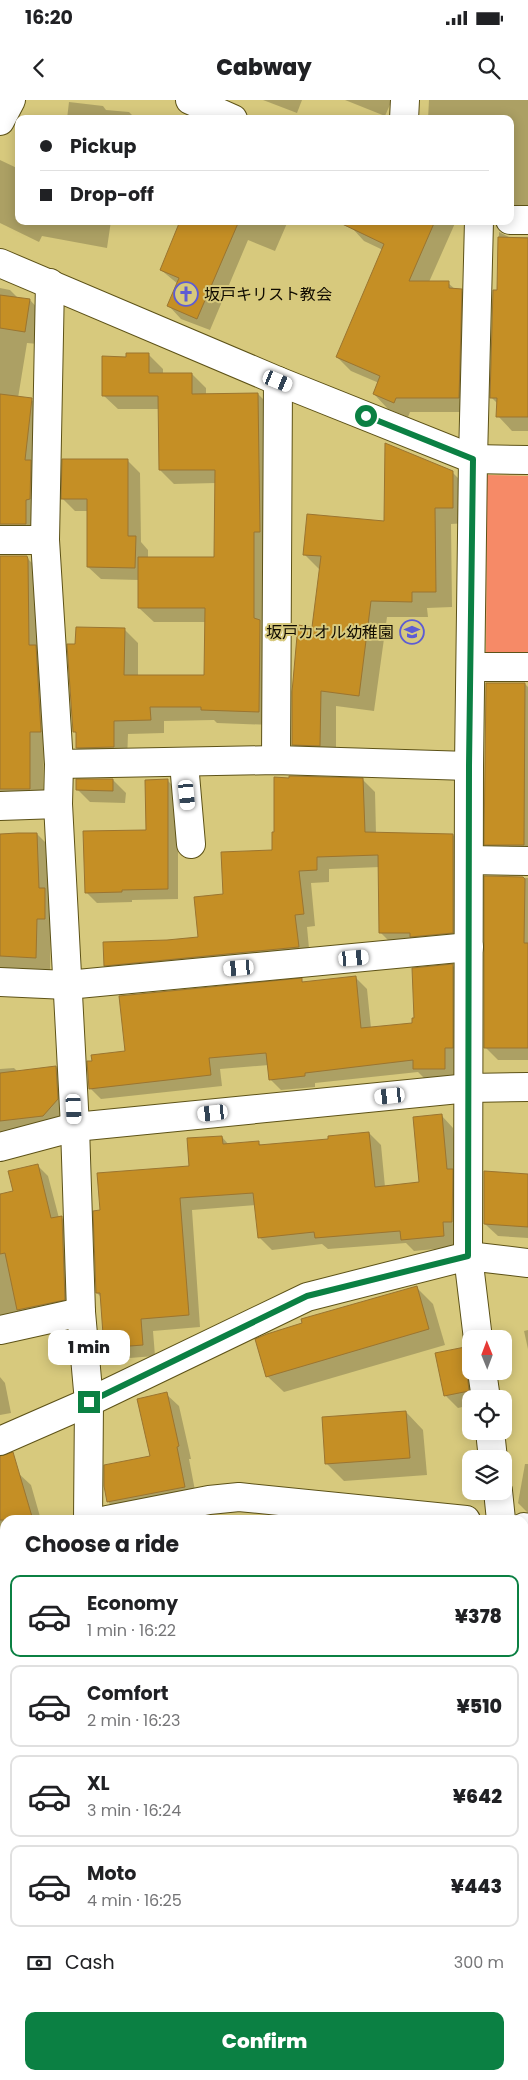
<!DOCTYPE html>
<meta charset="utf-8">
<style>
:root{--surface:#fff;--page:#f2f2f2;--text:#202124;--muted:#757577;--line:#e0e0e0;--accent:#0b8043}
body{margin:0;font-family:Poppins,"Noto Sans JP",sans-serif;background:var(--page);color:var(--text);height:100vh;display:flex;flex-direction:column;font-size:19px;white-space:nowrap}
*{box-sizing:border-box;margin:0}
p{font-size:16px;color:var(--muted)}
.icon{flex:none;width:28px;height:28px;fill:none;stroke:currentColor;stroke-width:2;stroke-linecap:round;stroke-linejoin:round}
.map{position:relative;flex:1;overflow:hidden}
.panel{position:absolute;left:0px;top:1415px;width:529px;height:565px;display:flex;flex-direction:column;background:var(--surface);border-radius:15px 15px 0 0;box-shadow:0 2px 12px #0003}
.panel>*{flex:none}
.top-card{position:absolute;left:15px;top:15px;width:499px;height:110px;border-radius:10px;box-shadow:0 2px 12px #0003;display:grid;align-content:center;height:110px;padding:0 25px;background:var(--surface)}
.needle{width:32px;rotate:359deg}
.tools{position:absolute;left:462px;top:1230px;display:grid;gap:10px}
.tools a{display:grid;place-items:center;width:50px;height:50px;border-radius:10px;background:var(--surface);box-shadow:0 2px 12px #0003;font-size:25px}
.end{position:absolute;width:22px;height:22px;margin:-11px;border:6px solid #0b8043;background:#fff;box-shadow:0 0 0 2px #fff}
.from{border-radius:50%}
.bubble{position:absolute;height:35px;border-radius:10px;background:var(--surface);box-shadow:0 2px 12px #0003;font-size:16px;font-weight:800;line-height:35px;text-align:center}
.car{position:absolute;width:15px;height:30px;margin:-15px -8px;border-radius:6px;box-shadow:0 0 4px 1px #0007;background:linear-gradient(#fff 24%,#345 0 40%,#fff 0 76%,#345 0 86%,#fff 0)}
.top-card b{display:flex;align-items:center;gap:18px;height:48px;font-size:19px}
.top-card b+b{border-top:1px solid var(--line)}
.top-card i{width:12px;height:12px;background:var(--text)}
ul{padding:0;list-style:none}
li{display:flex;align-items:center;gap:15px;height:82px;margin:0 10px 8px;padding:0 15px;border:2px solid var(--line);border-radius:10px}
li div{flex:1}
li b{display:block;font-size:19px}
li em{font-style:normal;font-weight:800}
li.current{border-color:var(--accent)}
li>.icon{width:45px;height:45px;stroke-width:1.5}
h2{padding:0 25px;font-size:22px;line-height:60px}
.pay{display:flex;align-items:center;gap:12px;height:55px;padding:0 25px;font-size:19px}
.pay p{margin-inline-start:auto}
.action{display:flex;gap:10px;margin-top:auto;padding:10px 25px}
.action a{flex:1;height:58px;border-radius:10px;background:var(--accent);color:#fff;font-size:20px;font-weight:800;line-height:58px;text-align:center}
.status{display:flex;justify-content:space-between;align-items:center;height:35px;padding:0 25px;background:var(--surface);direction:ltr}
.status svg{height:14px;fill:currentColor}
header{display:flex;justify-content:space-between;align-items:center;height:65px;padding:0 25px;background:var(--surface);font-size:22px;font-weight:800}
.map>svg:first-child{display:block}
.green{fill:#f68a67}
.shadow{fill:#0003}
.building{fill:#c58f25;stroke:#9b7530}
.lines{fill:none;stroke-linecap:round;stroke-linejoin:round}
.street-casing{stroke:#5d5217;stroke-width:30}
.secondary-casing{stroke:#5d5217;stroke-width:30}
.street{stroke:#fff;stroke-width:28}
.secondary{stroke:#fff;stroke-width:28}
.route{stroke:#0b8043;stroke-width:6}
.labels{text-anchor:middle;stroke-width:4;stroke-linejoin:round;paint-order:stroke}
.poi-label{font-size:16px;fill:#100b00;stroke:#d7c97d;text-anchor:start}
</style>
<div class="status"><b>16:20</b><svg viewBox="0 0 49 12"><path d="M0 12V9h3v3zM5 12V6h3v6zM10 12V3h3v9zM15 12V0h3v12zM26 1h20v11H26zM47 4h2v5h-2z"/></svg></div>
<header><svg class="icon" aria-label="back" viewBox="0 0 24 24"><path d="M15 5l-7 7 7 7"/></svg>Cabway<svg class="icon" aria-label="search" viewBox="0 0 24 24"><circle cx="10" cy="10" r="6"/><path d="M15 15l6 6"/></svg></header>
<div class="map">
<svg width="528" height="1980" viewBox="0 0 528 1980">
<rect width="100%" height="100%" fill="#d7c97d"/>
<g class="green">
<path d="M 487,375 L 528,376 L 528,558 L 486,558 Z"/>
<path d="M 0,1904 L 5,1908 L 5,1963 L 0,1960 Z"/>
<path d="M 20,1975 L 98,1975 L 104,1980 L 26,1980 Z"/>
</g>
<g class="shadow">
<path d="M 263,0 L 302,0 L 297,13 Z"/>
<path d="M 345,0 L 392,0 L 385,16 Z"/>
<path d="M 429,0 L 528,0 L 528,118 L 510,121 L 510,19 L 428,19 Z"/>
<path d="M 69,2 L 103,6 L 106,10 L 129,12 L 136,19 L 67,19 Z"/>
<path d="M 0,60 L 19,69 L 19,121 L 111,121 L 107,148 L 42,136 L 39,142 L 0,123 Z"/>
<path d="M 182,121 L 288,121 L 275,151 L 248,140 L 210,230 L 181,219 L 169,206 L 178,184 L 161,170 Z"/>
<path d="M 334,121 L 456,121 L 429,182 L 448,183 L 456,190 L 461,190 L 476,205 L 473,312 L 410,312 L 408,317 L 388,309 L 374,294 L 379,283 L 351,271 L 337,257 L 383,150 L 364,141 L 353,129 Z"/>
<path d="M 499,132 L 509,137 L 528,137 L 528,331 L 512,331 L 498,316 L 498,304 L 491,297 L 498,191 Z"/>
<path d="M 0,188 L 10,190 L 19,199 L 30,200 L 42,213 L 38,244 L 27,243 L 18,298 L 31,299 L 44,312 L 38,437 L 0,444 Z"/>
<path d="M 148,254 L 163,269 L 163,274 L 192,274 L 206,288 L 206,295 L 258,294 L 272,308 L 273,625 L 217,623 L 214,620 L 164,621 L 164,633 L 128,634 L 127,661 L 91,662 L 77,648 L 77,634 L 74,631 L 77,546 L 124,529 L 138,543 L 138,576 L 205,576 L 206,522 L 154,522 L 139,508 L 139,480 L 101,479 L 88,467 L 88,411 L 75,411 L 63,399 L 127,360 L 140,373 L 141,442 L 148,450 L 148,459 L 215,458 L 216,383 L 174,384 L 160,370 L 159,309 L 118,309 L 103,295 L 127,258 Z"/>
<path d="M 452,372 L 468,388 L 468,423 L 451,424 L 452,507 L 427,508 L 428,517 L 387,517 L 374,611 L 336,606 L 336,661 L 309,660 L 293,644 L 313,529 L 321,471 L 305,455 L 385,422 Z"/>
<path d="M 0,457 L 26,457 L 40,471 L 55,645 L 44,645 L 43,703 L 11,703 L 0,692 Z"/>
<path d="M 525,584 L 528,587 L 528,758 L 499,757 L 486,744 Z"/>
<path d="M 113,680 L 126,693 L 125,703 L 90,702 L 78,690 Z"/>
<path d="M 363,680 L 375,692 L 376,734 L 453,735 L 465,748 L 465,845 L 393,845 L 381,833 L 380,767 L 329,769 L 329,782 L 311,783 L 315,826 L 307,827 L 310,859 L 117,878 L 105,865 L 167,842 L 199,838 L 224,796 L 274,751 Z"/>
<path d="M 168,681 L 178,691 L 178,799 L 132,800 L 132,802 L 97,803 L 87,793 L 147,731 Z"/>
<path d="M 37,734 L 52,749 L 50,872 L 0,870 L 0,735 Z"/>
<path d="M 486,777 L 528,778 L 528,960 L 498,960 L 485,947 Z"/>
<path d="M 453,866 L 464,877 L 456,979 L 426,980 L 418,972 L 315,983 L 315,987 L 281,990 L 270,979 L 269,965 L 220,969 L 222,986 L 101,999 L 90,988 L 127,953 L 301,880 L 304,883 L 356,878 L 367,889 L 371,928 L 413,924 Z"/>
<path d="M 56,967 L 68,980 L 70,1012 L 56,1029 L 0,1039 L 0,969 L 14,968 L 18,972 Z"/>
<path d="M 442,1016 L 453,1028 L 458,1076 L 456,1147 L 414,1151 L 406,1143 L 328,1149 L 322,1144 L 272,1150 L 260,1138 L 256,1105 L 192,1110 L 200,1227 L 153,1231 L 155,1256 L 117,1259 L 105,1247 L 102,1198 L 97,1193 L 101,1111 L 190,1068 L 222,1037 L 229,1045 L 259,1043 L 262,1046 L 330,1040 L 369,1033 L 381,1045 L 385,1087 L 420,1083 Z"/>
<path d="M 38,1066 L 48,1076 L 59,1118 L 62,1118 L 72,1128 L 75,1210 L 0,1228 L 0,1096 L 14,1092 Z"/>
<path d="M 528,1075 L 528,1138 L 498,1136 L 485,1124 Z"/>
<path d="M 416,1187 L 433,1204 L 445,1245 L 284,1292 L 267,1276 Z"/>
<path d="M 528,1230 L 528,1249 L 524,1231 Z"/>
<path d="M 465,1249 L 471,1255 L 471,1271 L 480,1299 L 471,1299 L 471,1305 L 458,1308 L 445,1295 Z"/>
<path d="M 0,1277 L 5,1283 L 11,1313 L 0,1315 Z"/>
<path d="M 166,1294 L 179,1306 L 191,1359 L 189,1359 L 197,1401 L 121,1416 L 109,1403 L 105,1385 L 151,1357 Z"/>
<path d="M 406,1312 L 423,1330 L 427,1375 L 344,1381 L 327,1364 L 323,1319 Z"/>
<path d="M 525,1364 L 528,1364 L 528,1413 L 518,1403 Z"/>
<path d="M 18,1373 L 31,1385 L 41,1420 L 5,1420 L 5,1469 L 3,1470 L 0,1467 L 0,1378 Z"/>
<rect x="524" y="1448" width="4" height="50"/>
<path d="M 5,1556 L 5,1829 L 0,1830 L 0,1557 Z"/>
<path d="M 528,1778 L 528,1865 L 524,1864 L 524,1803 Z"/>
<path d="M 186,1975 L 279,1975 L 278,1980 L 191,1980 Z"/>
<path d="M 413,1975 L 511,1975 L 516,1980 L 412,1980 Z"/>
</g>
<g class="building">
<path d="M 180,121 L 239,121 L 197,219 L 167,206 L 179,178 L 160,170 Z"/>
<path d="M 336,121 L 435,121 L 409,181 L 449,181 L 449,188 L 462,189 L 459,298 L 396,298 L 394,303 L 373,294 L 380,276 L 336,257 L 384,144 Z"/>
<path d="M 498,137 L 528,138 L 528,317 L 496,317 L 497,298 L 490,298 L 493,190 L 497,190 Z"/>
<path d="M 0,195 L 30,199 L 25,232 L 0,228 Z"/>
<path d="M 126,253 L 149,253 L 149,273 L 192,273 L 192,294 L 258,293 L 260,432 L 254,432 L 254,518 L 260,520 L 259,612 L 201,610 L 201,607 L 150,607 L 151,620 L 114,621 L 114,647 L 76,648 L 76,632 L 73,632 L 67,544 L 75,544 L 76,527 L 125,528 L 124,575 L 204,575 L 205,508 L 138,508 L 138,457 L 214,457 L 215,370 L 159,370 L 158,296 L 102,296 L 102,256 L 126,257 Z"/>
<path d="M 0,294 L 32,298 L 25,360 L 31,360 L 30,399 L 26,400 L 26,424 L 0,424 Z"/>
<path d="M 385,343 L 453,371 L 453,408 L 435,408 L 436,492 L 412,492 L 412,502 L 371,501 L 359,596 L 321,591 L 320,646 L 292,645 L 292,592 L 298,525 L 312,527 L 321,456 L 303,455 L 307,414 L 384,421 Z"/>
<path d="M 62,359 L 128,359 L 128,436 L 136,436 L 135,468 L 87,467 L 87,399 L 61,399 Z"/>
<path d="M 0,456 L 27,456 L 28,459 L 29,545 L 36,545 L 41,632 L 30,632 L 30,689 L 0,689 Z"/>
<path d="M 486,583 L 525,583 L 524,745 L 484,745 Z"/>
<path d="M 289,676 L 363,678 L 365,732 L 453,734 L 453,833 L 410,837 L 410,833 L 379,833 L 378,755 L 317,757 L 317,770 L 299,771 L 304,814 L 295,815 L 299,847 L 104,866 L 103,842 L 167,840 L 198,837 L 194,797 L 223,794 L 221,752 L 272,750 L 272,732 L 274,732 L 274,677 L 289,678 Z"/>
<path d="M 76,679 L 113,679 L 113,691 L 76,690 Z"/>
<path d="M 168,679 L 168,789 L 122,790 L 122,792 L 85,793 L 83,731 L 146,730 L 145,680 Z"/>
<path d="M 18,733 L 37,733 L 39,788 L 45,788 L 45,819 L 37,819 L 36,858 L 0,856 L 0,734 Z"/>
<path d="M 484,776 L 523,777 L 525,779 L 524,843 L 528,843 L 528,948 L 484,948 Z"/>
<path d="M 453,864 L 453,948 L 445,948 L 445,969 L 413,969 L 413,960 L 305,973 L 305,976 L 269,980 L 266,953 L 209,958 L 211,975 L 89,989 L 87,961 L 92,961 L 91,955 L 125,951 L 119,896 L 302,878 L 302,882 L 356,876 L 361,928 L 412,923 L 412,918 L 414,918 L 412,868 Z"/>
<path d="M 56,966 L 58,999 L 43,1016 L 0,1021 L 0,973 Z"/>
<path d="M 442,1014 L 447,1069 L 453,1069 L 452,1122 L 443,1122 L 444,1136 L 401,1140 L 400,1131 L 315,1138 L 314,1132 L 258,1138 L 253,1093 L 180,1098 L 189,1215 L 141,1219 L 143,1245 L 104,1248 L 100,1193 L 96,1193 L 93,1111 L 100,1110 L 97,1073 L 189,1066 L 187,1038 L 222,1036 L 223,1044 L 259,1041 L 259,1045 L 328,1039 L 328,1036 L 369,1032 L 375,1087 L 419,1082 L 413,1017 Z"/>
<path d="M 38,1064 L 51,1118 L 62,1116 L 65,1200 L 17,1210 L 5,1153 L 0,1154 L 0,1094 L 13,1091 L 8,1071 Z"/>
<path d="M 484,1071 L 528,1074 L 528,1127 L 484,1124 Z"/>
<path d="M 417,1186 L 429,1229 L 266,1277 L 255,1239 L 267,1234 L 302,1223 L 301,1219 Z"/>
<path d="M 465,1247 L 471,1254 L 471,1260 L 467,1266 L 467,1273 L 469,1291 L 444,1296 L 435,1253 Z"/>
<path d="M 167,1292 L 179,1346 L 177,1347 L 185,1387 L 107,1402 L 104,1386 L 104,1365 L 150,1356 L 137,1299 Z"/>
<path d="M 406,1311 L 410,1358 L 325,1364 L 322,1317 Z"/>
<path d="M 13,1352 L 33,1420 L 0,1420 L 0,1356 Z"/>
</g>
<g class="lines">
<g class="street-casing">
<g id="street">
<path d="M 190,0 L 233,19"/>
<path d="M 404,19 L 405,0"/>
<path d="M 0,21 L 11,0"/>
<path d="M 510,120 L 528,120"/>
<path d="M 0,163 L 278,281 L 473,359"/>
<path d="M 50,183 L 45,440 L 59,664 L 58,704 L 75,1027 L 81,1212 L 89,1302 L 88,1420"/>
<path d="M 0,440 L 45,440"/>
<path d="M 471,567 L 528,567"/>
<path d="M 276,660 L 278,281"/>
<path d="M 184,663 L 191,744"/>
<path d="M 59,664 L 276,660 L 469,666"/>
<path d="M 0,706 L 58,704"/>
<path d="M 469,760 L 528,761"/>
<path d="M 0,882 L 67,885 L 469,847"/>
<path d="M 0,1230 L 81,1212"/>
<path d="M 478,1239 L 468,1156 L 469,666 L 473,359 L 479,121"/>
<path d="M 482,1271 L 486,1299"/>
<path d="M 490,1331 L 493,1359"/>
<path d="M 0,1341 L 89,1302 L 307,1197 L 468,1156 L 528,1163"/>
<path d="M 498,1391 L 501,1420"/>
<path d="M 107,1420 L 209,1400 L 239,1397 L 466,1420"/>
<path d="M 524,1427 L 528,1428"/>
<path d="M 0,1540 L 5,1539"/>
<path d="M 524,1652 L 528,1624"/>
<path d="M 524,1718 L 528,1718"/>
<path d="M 0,1884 L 5,1887"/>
<path d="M 524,1952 L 528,1953"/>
<path d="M 132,1975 L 139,1980"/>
<path d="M 47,1980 L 48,1975"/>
<path d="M 284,1980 L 285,1975"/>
<path d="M 527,1980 L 528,1976"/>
</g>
</g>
<g class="secondary-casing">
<g id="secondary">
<path d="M 473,359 L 528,360"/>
<path d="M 0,1047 L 75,1027 L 469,988 L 528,987"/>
</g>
</g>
<use href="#street" class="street"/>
<use href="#secondary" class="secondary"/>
</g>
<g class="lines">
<path class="route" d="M 89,1302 L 307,1196 L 468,1156 L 469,666 L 473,359 L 366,316"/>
</g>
<defs>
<g id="church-ring" transform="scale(1.25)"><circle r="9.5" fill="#d7c97d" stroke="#5d5cd4" stroke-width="1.5"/><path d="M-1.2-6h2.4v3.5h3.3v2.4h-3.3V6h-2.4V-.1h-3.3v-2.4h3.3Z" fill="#5d5cd4"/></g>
<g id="school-ring" transform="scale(1.25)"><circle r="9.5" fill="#d7c97d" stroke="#5d5cd4" stroke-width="1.5"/><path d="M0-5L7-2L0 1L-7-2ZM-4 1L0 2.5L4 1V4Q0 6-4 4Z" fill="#5d5cd4"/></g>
</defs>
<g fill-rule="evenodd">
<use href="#church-ring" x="186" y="194"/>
<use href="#school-ring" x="412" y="532"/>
</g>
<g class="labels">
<g class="poi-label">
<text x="204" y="200">坂戸キリスト教会</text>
<text x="394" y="538" text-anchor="end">坂戸カオル幼稚園</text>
</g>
</g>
</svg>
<div class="tools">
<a><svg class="needle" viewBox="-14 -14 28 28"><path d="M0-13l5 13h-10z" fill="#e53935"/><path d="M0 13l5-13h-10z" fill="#757577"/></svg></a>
<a><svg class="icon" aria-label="locate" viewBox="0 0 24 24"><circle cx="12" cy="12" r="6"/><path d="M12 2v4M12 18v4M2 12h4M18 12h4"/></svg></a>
<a><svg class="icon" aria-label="layers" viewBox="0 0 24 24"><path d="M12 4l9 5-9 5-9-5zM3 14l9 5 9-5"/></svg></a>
</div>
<i class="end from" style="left:366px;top:316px"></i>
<i class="end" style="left:89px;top:1302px"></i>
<div class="bubble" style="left:48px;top:1230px;width:82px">1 min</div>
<i class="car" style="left:278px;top:281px;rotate:112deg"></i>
<i class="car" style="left:187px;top:695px;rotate:174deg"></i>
<i class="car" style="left:354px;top:858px;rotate:85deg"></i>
<i class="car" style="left:239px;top:868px;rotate:265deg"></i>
<i class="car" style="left:390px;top:996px;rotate:264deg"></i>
<i class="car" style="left:74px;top:1009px;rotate:177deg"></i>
<i class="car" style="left:213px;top:1013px;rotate:264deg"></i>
<div class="top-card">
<b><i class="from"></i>Pickup</b>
<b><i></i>Drop-off</b>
</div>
<section class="panel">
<h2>Choose a ride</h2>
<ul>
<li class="current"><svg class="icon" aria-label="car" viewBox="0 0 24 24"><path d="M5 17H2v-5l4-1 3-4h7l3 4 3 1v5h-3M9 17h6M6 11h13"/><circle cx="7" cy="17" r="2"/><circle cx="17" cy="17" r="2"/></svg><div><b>Economy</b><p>1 min · 16:22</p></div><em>¥378</em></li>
<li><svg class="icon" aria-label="car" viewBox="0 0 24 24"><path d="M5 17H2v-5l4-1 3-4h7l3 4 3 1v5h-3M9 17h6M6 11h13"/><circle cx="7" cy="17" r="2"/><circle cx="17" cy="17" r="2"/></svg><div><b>Comfort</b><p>2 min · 16:23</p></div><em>¥510</em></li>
<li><svg class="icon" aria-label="car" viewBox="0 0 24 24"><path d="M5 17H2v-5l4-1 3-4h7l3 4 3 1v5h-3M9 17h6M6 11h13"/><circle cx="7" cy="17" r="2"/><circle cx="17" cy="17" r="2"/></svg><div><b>XL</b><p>3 min · 16:24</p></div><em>¥642</em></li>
<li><svg class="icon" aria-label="car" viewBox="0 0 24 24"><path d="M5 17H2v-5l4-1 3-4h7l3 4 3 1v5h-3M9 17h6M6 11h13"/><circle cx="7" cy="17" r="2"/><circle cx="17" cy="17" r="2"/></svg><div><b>Moto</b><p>4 min · 16:25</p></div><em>¥443</em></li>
</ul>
<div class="pay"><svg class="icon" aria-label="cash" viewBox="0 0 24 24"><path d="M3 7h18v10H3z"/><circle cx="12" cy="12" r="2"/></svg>Cash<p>300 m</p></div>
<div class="action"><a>Confirm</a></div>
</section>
</div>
